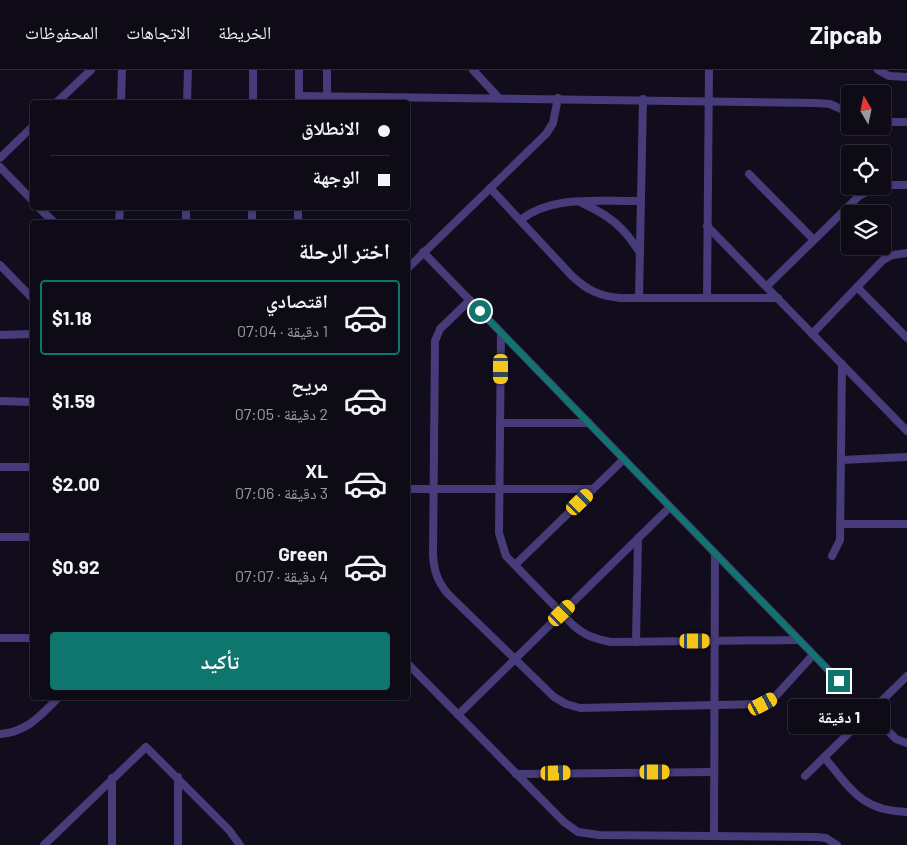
<!DOCTYPE html>
<html lang="ar">
<meta charset="utf-8">
<style>
:root{--surface:#0e0a16;--page:#17131f;--text:#f1f3f6;--muted:#9b9aa1;--line:#2e2b35;--accent:#0f766e}
body{margin:0;font-family:Barlow,"Noto Naskh Arabic",sans-serif;background:var(--page);color:var(--text);direction:rtl;height:100vh;display:flex;flex-direction:column;font-size:19px;white-space:nowrap}
*{box-sizing:border-box;margin:0}
p{font-size:16px;color:var(--muted)}
.icon{flex:none;width:28px;height:28px;fill:none;stroke:currentColor;stroke-width:2;stroke-linecap:round;stroke-linejoin:round}
.map{position:relative;flex:1;overflow:hidden;direction:ltr}
.side{position:absolute;left:30px;top:150px;width:380px;height:480px;display:flex;flex-direction:column;background:var(--surface);border-radius:5px;box-shadow:0 1px 4px #0004,0 0 0 1px var(--line);direction:rtl}
.side>*{flex:none}
.guide{position:absolute;left:30px;top:30px;width:380px;height:110px;border-radius:5px;box-shadow:0 1px 4px #0004,0 0 0 1px var(--line);direction:rtl;display:grid;align-content:center;height:110px;padding:0 20px;background:var(--surface)}
.needle{width:32px;rotate:351deg}
.tools{position:absolute;left:841px;top:15px;display:grid;gap:10px}
.tools a{display:grid;place-items:center;width:50px;height:50px;border-radius:5px;background:var(--surface);box-shadow:0 1px 4px #0004,0 0 0 1px var(--line);font-size:25px}
.end{position:absolute;width:22px;height:22px;margin:-11px;border:6px solid #0f766e;background:#fff;box-shadow:0 0 0 2px #fff}
.from{border-radius:50%}
.bubble{position:absolute;height:35px;border-radius:5px;background:var(--surface);box-shadow:0 1px 4px #0004,0 0 0 1px var(--line);font-size:16px;font-weight:700;line-height:35px;text-align:center;direction:rtl}
.car{position:absolute;width:15px;height:30px;margin:-15px -8px;border-radius:6px;box-shadow:0 0 4px 1px #0007;background:linear-gradient(#f5c518 24%,#345 0 40%,#f5c518 0 76%,#345 0 86%,#f5c518 0)}
.guide b{display:flex;align-items:center;gap:18px;height:48px;font-size:19px}
.guide b+b{border-top:1px solid var(--line)}
.guide i{width:12px;height:12px;background:var(--text)}
ul{padding:0;list-style:none}
li{display:flex;align-items:center;gap:15px;height:75px;margin:0 10px 8px;padding:0 10px;border:2px solid transparent;border-radius:5px}
li div{flex:1}
li b{display:block;font-size:19px}
li em{font-style:normal;font-weight:700}
li.active{border-color:var(--accent)}
li>.icon{width:45px;height:45px;stroke-width:1.5}
h2{padding:0 20px;font-size:22px;line-height:60px}
.action{display:flex;gap:10px;margin-top:auto;padding:10px 20px}
.action a{flex:1;height:58px;border-radius:5px;background:var(--accent);color:#fff;font-size:20px;font-weight:700;line-height:58px;text-align:center}
header{display:flex;align-items:center;gap:30px;box-sizing:border-box;height:70px;padding:0 25px;background:var(--surface);border-bottom:1px solid var(--line)}
header strong{font-size:24px}
nav{display:flex;gap:28px;margin-inline-start:auto;font-size:18px}
.map>svg:first-child{display:block}
.lines{fill:none;stroke-linecap:round;stroke-linejoin:round}
.street{stroke:#473b79;stroke-width:8}
.route{stroke:#0f766e;stroke-width:6}
</style>
<header>
<strong>Zipcab</strong>
<nav><a>الخريطة</a><a>الاتجاهات</a><a>المحفوظات</a></nav>
</header>
<div class="map">
<svg width="907" height="775" viewBox="0 0 907 775">
<rect width="100%" height="100%" fill="#120d1d"/>
<g class="lines">
<g class="street">
<path d="M 473,0 L 498,27"/>
<path d="M 878,0 L 889,6 L 907,7"/>
<path d="M 299,26 L 817,33 L 830,34 L 850,43"/>
<path d="M 327,26 L 327,0"/>
<path d="M 57,32 L 91,0"/>
<path d="M 121,32 L 122,0"/>
<path d="M 187,32 L 188,0"/>
<path d="M 253,32 L 253,0"/>
<path d="M 299,32 L 299,0"/>
<path d="M 882,52 L 907,52"/>
<path d="M 0,88 L 32,57"/>
<path d="M 0,97 L 32,130"/>
<path d="M 749,104 L 814,170"/>
<path d="M 882,115 L 907,115"/>
<path d="M 490,118 L 572,206 C 587,220 599,226 620,228 L 778,228"/>
<path d="M 582,133 C 610,146 624,157 640,183"/>
<path d="M 39,138 L 54,152"/>
<path d="M 520,150 C 554,124 599,132 641,131"/>
<path d="M 119,152 L 120,138"/>
<path d="M 186,152 L 186,138"/>
<path d="M 252,152 L 252,138"/>
<path d="M 298,152 L 298,138"/>
<path d="M 707,156 L 907,361"/>
<path d="M 423,182 L 839,611"/>
<path d="M 0,195 L 32,228"/>
<path d="M 408,198 L 546,64 L 553,53 L 558,28"/>
<path d="M 767,216 L 859,126 L 878,116"/>
<path d="M 857,217 L 907,268"/>
<path d="M 639,228 L 643,29"/>
<path d="M 707,228 L 709,0"/>
<path d="M 470,230 L 440,259 L 435,271 L 433,485 C 434,501 437,510 447,523 L 554,627 L 566,634 L 580,638 L 763,634 L 773,629 L 813,585"/>
<path d="M 501,263 L 499,463 L 506,486 L 573,555 C 585,566 596,569 611,572 L 799,570"/>
<path d="M 812,264 L 883,190 L 892,185 L 907,183"/>
<path d="M 0,265 L 32,264"/>
<path d="M 0,331 L 32,332"/>
<path d="M 500,353 L 589,353"/>
<path d="M 841,390 L 907,387"/>
<path d="M 0,397 L 32,397"/>
<path d="M 408,419 L 593,419"/>
<path d="M 840,454 L 907,454"/>
<path d="M 0,467 L 32,467"/>
<path d="M 832,486 L 840,470 L 842,294"/>
<path d="M 515,495 L 624,389"/>
<path d="M 0,568 L 32,568"/>
<path d="M 636,572 L 638,468"/>
<path d="M 408,594 L 564,752 L 578,762 L 599,765 L 816,767 L 826,768 L 837,775"/>
<path d="M 870,643 L 896,669 L 907,673"/>
<path d="M 458,645 L 670,437"/>
<path d="M 0,664 C 27,662 40,646 58,628"/>
<path d="M 824,687 C 851,719 861,741 907,742"/>
<path d="M 516,704 L 714,702"/>
<path d="M 805,706 L 907,606"/>
<path d="M 714,766 L 715,484"/>
<path d="M 44,775 L 146,677 L 229,760 L 240,775"/>
<path d="M 112,775 L 112,708"/>
<path d="M 178,775 L 178,707"/>
</g>
</g>
<g class="lines">
<path class="route" d="M 480,241 L 839,611"/>
</g>
</svg>
<div class="tools">
<a><svg class="needle" viewBox="-14 -14 28 28"><path d="M0-13l5 13h-10z" fill="#e53935"/><path d="M0 13l5-13h-10z" fill="#9b9aa1"/></svg></a>
<a><svg class="icon" aria-label="locate" viewBox="0 0 24 24"><circle cx="12" cy="12" r="6"/><path d="M12 2v4M12 18v4M2 12h4M18 12h4"/></svg></a>
<a><svg class="icon" aria-label="layers" viewBox="0 0 24 24"><path d="M12 4l9 5-9 5-9-5zM3 14l9 5 9-5"/></svg></a>
</div>
<i class="end from" style="left:480px;top:241px"></i>
<i class="end" style="left:839px;top:611px"></i>
<div class="bubble" style="left:788px;top:629px;width:102px">1 دقيقة</div>
<i class="car" style="left:501px;top:299px;rotate:180deg"></i>
<i class="car" style="left:580px;top:432px;rotate:46deg"></i>
<i class="car" style="left:562px;top:543px;rotate:46deg"></i>
<i class="car" style="left:695px;top:571px;rotate:90deg"></i>
<i class="car" style="left:763px;top:634px;rotate:62deg"></i>
<i class="car" style="left:655px;top:702px;rotate:90deg"></i>
<i class="car" style="left:556px;top:703px;rotate:89deg"></i>
<div class="guide">
<b><i class="from"></i>الانطلاق</b>
<b><i></i>الوجهة</b>
</div>
<section class="side">
<h2>اختر الرحلة</h2>
<ul>
<li class="active"><svg class="icon" aria-label="car" viewBox="0 0 24 24"><path d="M5 17H2v-5l4-1 3-4h7l3 4 3 1v5h-3M9 17h6M6 11h13"/><circle cx="7" cy="17" r="2"/><circle cx="17" cy="17" r="2"/></svg><div><b>اقتصادي</b><p>1 دقيقة · 07:04</p></div><em>$1.18</em></li>
<li><svg class="icon" aria-label="car" viewBox="0 0 24 24"><path d="M5 17H2v-5l4-1 3-4h7l3 4 3 1v5h-3M9 17h6M6 11h13"/><circle cx="7" cy="17" r="2"/><circle cx="17" cy="17" r="2"/></svg><div><b>مريح</b><p>2 دقيقة · 07:05</p></div><em>$1.59</em></li>
<li><svg class="icon" aria-label="car" viewBox="0 0 24 24"><path d="M5 17H2v-5l4-1 3-4h7l3 4 3 1v5h-3M9 17h6M6 11h13"/><circle cx="7" cy="17" r="2"/><circle cx="17" cy="17" r="2"/></svg><div><b>XL</b><p>3 دقيقة · 07:06</p></div><em>$2.00</em></li>
<li><svg class="icon" aria-label="car" viewBox="0 0 24 24"><path d="M5 17H2v-5l4-1 3-4h7l3 4 3 1v5h-3M9 17h6M6 11h13"/><circle cx="7" cy="17" r="2"/><circle cx="17" cy="17" r="2"/></svg><div><b>Green</b><p>4 دقيقة · 07:07</p></div><em>$0.92</em></li>
</ul>
<div class="action"><a>تأكيد</a></div>
</section>
</div>
